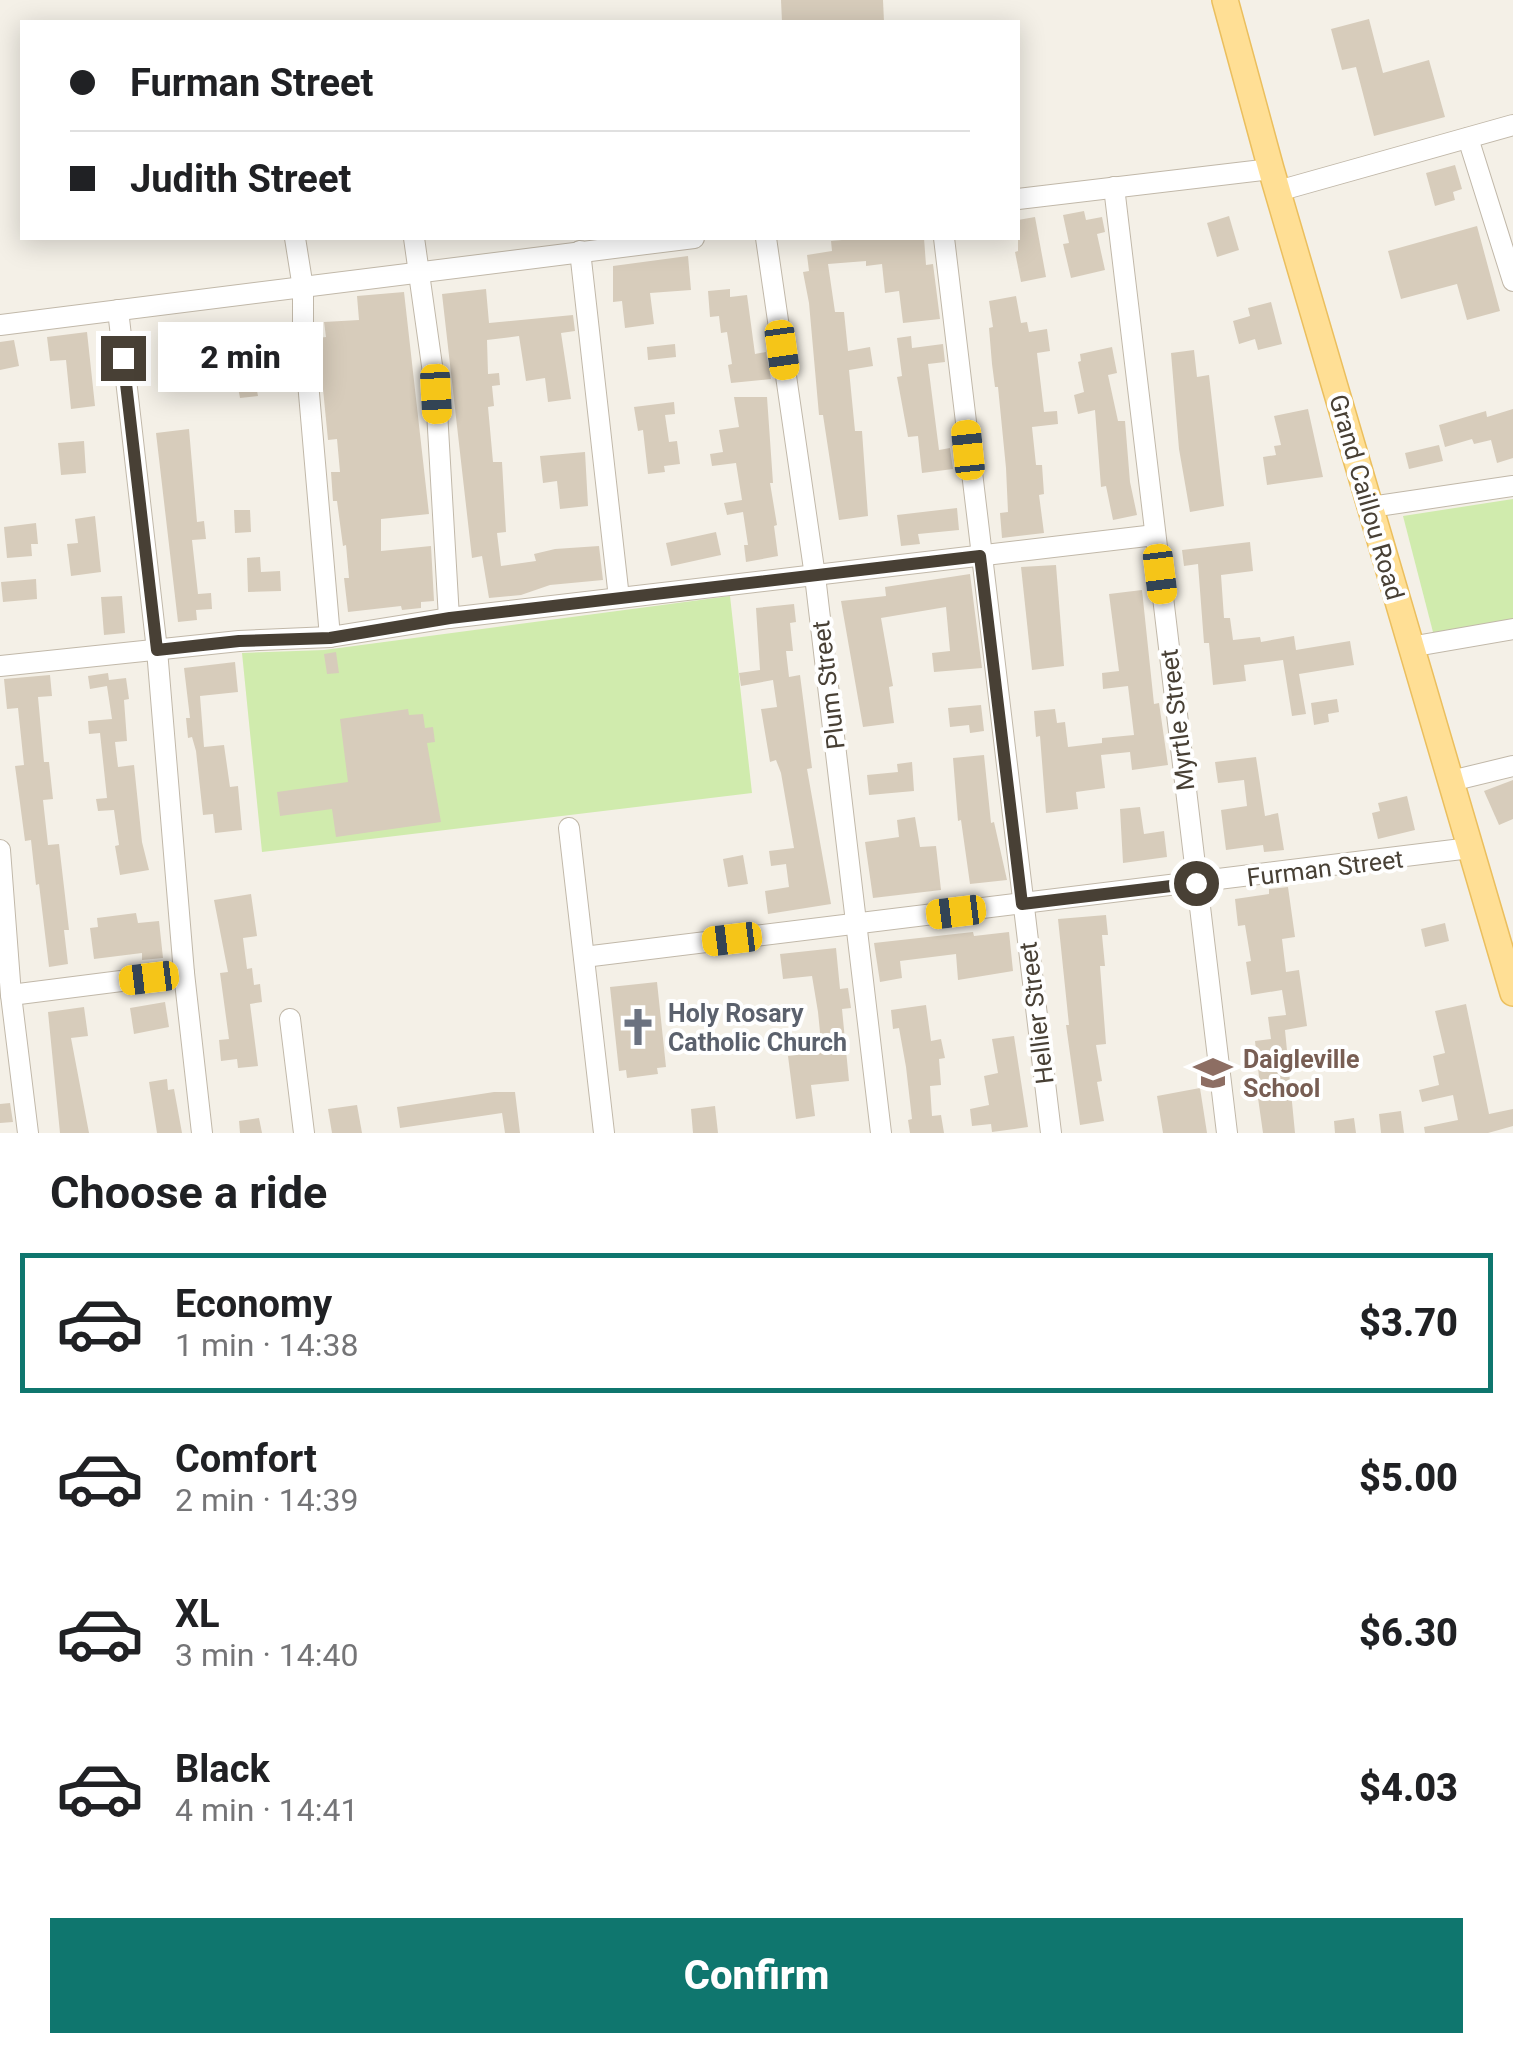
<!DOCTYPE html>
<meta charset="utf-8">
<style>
:root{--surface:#fff;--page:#f6f6f6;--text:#202124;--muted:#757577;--line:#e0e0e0;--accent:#0f766e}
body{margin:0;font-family:Roboto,sans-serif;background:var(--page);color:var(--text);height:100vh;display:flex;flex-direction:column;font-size:38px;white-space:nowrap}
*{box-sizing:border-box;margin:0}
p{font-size:32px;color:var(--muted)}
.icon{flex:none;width:55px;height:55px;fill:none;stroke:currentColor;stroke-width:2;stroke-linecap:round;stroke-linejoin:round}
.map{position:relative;height:1133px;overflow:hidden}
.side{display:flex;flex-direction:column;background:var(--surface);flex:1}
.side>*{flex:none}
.top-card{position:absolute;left:20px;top:20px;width:1000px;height:220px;border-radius:0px;box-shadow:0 5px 25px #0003;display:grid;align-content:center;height:220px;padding:0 50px;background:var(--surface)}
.end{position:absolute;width:45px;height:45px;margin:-22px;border:12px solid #484035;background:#fff;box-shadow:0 0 0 5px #fff}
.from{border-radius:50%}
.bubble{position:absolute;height:70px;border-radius:0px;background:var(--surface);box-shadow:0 5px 25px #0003;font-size:32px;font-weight:800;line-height:70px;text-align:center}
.car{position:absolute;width:30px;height:60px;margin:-30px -15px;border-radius:12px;box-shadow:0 0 8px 2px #0007;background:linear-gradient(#f5c518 24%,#345 0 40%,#f5c518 0 76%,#345 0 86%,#f5c518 0)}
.top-card b{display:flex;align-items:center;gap:35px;height:95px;font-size:38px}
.top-card b+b{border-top:2px solid var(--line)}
.top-card i{width:25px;height:25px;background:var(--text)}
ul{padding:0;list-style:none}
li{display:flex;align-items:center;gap:30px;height:140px;margin:0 20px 15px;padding:0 30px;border:5px solid transparent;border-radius:0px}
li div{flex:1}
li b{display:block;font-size:38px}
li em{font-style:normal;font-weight:800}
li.current{border-color:var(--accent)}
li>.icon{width:90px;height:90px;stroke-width:1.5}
h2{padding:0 50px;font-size:45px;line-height:120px}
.action{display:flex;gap:20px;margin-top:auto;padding:20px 50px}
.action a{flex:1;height:115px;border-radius:0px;background:var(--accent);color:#fff;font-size:40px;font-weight:800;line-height:115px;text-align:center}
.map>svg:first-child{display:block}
.green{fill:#d0ebad}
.building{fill:#d7ccbb}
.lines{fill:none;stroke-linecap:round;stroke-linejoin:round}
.minor-casing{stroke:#c1b8a9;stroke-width:22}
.major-casing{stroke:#ebbf5e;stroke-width:28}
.minor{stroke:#fff;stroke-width:20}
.major{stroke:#ffdf95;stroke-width:25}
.route{stroke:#484035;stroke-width:12}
.labels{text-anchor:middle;stroke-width:8;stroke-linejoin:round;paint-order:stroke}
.street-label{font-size:25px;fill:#484035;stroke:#fff}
.worship-label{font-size:25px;font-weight:bold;fill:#5b616d;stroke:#fff;text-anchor:start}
.education-label{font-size:25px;font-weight:bold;fill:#785e54;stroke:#fff;text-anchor:start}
</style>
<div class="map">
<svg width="1513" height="1133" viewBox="0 0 1513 1133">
<rect width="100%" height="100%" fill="#f4f0e7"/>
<g class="green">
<path d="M 1513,499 L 1513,622 L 1434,636 L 1403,516 Z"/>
<path d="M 730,596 L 752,793 L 262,852 L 242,653 L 324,650 Z"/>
</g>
<g class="building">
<path d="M 781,0 L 883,0 L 884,22 L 782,22 Z"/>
<path d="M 1369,19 L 1383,73 L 1429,60 L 1445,117 L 1374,136 L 1356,67 L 1342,70 L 1331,29 Z"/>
<path d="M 1455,165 L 1462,189 L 1453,192 L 1455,200 L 1435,206 L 1426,173 Z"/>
<path d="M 1084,211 L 1086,220 L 1102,217 L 1105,232 L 1097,234 L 1105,270 L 1071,278 L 1063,244 L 1069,243 L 1063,215 Z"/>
<path d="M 1229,216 L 1239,250 L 1217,257 L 1207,223 Z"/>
<path d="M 1035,217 L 1046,277 L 1021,282 L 1015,252 L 1018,251 L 1018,220 Z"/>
<path d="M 1477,226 L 1500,311 L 1467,320 L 1457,284 L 1401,299 L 1388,251 Z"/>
<path d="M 863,238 L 924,238 L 926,265 L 933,264 L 940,319 L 903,323 L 899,291 L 885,293 L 882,264 L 866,266 L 866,261 L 828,264 L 835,312 L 844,312 L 848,351 L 870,347 L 873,366 L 849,370 L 855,431 L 862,431 L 868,516 L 839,520 L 823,415 L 819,415 L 809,303 L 803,272 L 809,271 L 807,255 L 832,251 L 831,241 Z"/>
<path d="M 688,256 L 691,290 L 650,293 L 654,324 L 625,328 L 622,301 L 613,302 L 613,266 Z"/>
<path d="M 486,289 L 489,323 L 573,315 L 575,331 L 561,333 L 571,399 L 548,402 L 545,378 L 526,381 L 519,336 L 487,340 L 488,374 L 499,373 L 500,385 L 492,386 L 494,406 L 488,407 L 493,462 L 502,462 L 506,532 L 497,533 L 501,566 L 536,561 L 534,554 L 555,549 L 599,546 L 603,580 L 550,585 L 521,595 L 489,598 L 482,556 L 472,558 L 442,294 Z"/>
<path d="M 730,289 L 730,297 L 747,295 L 755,354 L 766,352 L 771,379 L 731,383 L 728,365 L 732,364 L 727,332 L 721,333 L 719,316 L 710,317 L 708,291 Z"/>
<path d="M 404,292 L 429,514 L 381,519 L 381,551 L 431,546 L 434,601 L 421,602 L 421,608 L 402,610 L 401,606 L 348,612 L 344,578 L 349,578 L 346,545 L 343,546 L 337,501 L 333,501 L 331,472 L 340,472 L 337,439 L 328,440 L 318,338 L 326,337 L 324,322 L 359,320 L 357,296 Z"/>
<path d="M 1016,296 L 1021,323 L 1027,322 L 1029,332 L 1047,329 L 1050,351 L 1037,353 L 1044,412 L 1057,411 L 1058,424 L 1032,427 L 1036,465 L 1042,465 L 1044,494 L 1039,495 L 1044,533 L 1002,538 L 1000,513 L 1008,512 L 1006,468 L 998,387 L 995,387 L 992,364 L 989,328 L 993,327 L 989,301 Z"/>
<path d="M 1271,302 L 1282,344 L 1258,350 L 1255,339 L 1239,344 L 1233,321 L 1250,316 L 1248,308 Z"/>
<path d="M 255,326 L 265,374 L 254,375 L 258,396 L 240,398 L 236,377 L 234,377 L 228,329 Z"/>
<path d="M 87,332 L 95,406 L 71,409 L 66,360 L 50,361 L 47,337 Z"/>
<path d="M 911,336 L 912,348 L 943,344 L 945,362 L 928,364 L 939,450 L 950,448 L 953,469 L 922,473 L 918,436 L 908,437 L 897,377 L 902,376 L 897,338 Z"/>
<path d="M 199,338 L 202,359 L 193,360 L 194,371 L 183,372 L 184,380 L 165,382 L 161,342 Z"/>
<path d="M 14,340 L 19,366 L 0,370 L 0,342 Z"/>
<path d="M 675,344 L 676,357 L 648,360 L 647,347 Z"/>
<path d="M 1112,347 L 1117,373 L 1108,375 L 1118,421 L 1125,421 L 1130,482 L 1137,515 L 1113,520 L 1106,486 L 1101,487 L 1095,410 L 1078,414 L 1074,395 L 1084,392 L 1078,362 L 1081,361 L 1080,354 Z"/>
<path d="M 1194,350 L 1197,377 L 1209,375 L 1224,506 L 1190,512 L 1179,449 L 1171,353 Z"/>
<path d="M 734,397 L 767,397 L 773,483 L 770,483 L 777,525 L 774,526 L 778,556 L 746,562 L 744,545 L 748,545 L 743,512 L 727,515 L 724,503 L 742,500 L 736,463 L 712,466 L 710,454 L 723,452 L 719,430 L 739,427 Z"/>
<path d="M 674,402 L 675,414 L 665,415 L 669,442 L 677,441 L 680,464 L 664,466 L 665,472 L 648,474 L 643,430 L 638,431 L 634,407 Z"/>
<path d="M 1308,409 L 1323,477 L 1267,485 L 1263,457 L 1276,455 L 1274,446 L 1281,445 L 1274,416 Z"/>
<path d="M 1513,409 L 1513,458 L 1497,463 L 1491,440 L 1474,444 L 1472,439 L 1445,447 L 1439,425 L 1486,411 L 1487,417 Z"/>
<path d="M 189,429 L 197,522 L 204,521 L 206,539 L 192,540 L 198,594 L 211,593 L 212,609 L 196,610 L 197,620 L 178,622 L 156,433 Z"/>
<path d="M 84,441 L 86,473 L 61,475 L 58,443 Z"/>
<path d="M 1439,445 L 1443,461 L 1409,469 L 1405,453 Z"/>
<path d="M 585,452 L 588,506 L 560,509 L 557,481 L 543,483 L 540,456 Z"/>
<path d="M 957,508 L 959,530 L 918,534 L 920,544 L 901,546 L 897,515 Z"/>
<path d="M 234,510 L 250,510 L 251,532 L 235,533 Z"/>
<path d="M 95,516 L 101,572 L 71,576 L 67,544 L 78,543 L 75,519 Z"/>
<path d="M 36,523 L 38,544 L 31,544 L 32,556 L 7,558 L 4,527 Z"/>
<path d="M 716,532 L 721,555 L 671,566 L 666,543 Z"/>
<path d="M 1250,542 L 1253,571 L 1221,575 L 1224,618 L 1230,618 L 1233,640 L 1260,637 L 1261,642 L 1294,636 L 1296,650 L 1350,641 L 1354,665 L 1299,674 L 1306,714 L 1292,716 L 1283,660 L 1244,665 L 1246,681 L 1213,685 L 1209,643 L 1204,643 L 1198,564 L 1184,566 L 1182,550 Z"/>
<path d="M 260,557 L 261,572 L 280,571 L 281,591 L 248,592 L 247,558 Z"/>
<path d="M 1056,565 L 1064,666 L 1032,670 L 1021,567 Z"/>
<path d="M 970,574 L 982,668 L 934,672 L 932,653 L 950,651 L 946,607 L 881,618 L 893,686 L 889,687 L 894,723 L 863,727 L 841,601 L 886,596 L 885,587 Z"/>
<path d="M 36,579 L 37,599 L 3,602 L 1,582 Z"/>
<path d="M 1142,590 L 1154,704 L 1159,703 L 1168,765 L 1132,770 L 1130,752 L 1101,755 L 1105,788 L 1076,792 L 1078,809 L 1046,813 L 1040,736 L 1036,737 L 1034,711 L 1055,709 L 1057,723 L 1065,722 L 1068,747 L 1102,743 L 1102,738 L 1134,735 L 1128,686 L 1103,689 L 1102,673 L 1119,671 L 1109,594 Z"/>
<path d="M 122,596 L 125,633 L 104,635 L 101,597 Z"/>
<path d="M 794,604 L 796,622 L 790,623 L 793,651 L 786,651 L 789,677 L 800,675 L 812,768 L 807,769 L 831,904 L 768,914 L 765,891 L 789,887 L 786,864 L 771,866 L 769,851 L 794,848 L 781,773 L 776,760 L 770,762 L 761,709 L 777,707 L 773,680 L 741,686 L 739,673 L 760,670 L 756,608 Z"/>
<path d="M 336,652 L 339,673 L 327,674 L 324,654 Z"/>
<path d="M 235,662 L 238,692 L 200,696 L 204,747 L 224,745 L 230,787 L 238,786 L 242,830 L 215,833 L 213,814 L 203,815 L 196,751 L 192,737 L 188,738 L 186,718 L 190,718 L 184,668 Z"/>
<path d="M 108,673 L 109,680 L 126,678 L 129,699 L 124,700 L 127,741 L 115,742 L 118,767 L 134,765 L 142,842 L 149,870 L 120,875 L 115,846 L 119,845 L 114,810 L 98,811 L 96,799 L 107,798 L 100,733 L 89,734 L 88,721 L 112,719 L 107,686 L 90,689 L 88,676 Z"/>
<path d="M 50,675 L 52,696 L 38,697 L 44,762 L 49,762 L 53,799 L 43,800 L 48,845 L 59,844 L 69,930 L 64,930 L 68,964 L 49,967 L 39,884 L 36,885 L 31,840 L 25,841 L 20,803 L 15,766 L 24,765 L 18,708 L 7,709 L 4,679 Z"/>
<path d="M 1337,699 L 1339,712 L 1328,714 L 1329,722 L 1314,725 L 1311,703 Z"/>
<path d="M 981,705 L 984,731 L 970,733 L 969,725 L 950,727 L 948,708 Z"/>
<path d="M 408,709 L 409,715 L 423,714 L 425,728 L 433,727 L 435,742 L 427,743 L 441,822 L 336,837 L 332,809 L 280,816 L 277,792 L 348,782 L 340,719 Z"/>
<path d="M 984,755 L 991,823 L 994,822 L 1007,880 L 970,884 L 961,820 L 958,821 L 953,758 Z"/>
<path d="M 1256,757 L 1265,816 L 1278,813 L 1284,850 L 1264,852 L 1263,845 L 1226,850 L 1221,810 L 1247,806 L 1244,780 L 1218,783 L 1215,762 Z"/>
<path d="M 912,762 L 914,791 L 869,795 L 867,775 L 898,772 L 897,764 Z"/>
<path d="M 1513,780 L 1513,819 L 1499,825 L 1484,791 Z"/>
<path d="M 1407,796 L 1415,830 L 1378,839 L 1372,813 L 1380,811 L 1378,803 Z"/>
<path d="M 1140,807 L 1144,834 L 1164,831 L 1167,857 L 1123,863 L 1120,809 Z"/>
<path d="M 915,817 L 920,847 L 936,846 L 941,890 L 873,898 L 865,842 L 899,837 L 897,820 Z"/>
<path d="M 743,855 L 748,884 L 728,887 L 723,859 Z"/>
<path d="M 1288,887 L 1295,937 L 1282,939 L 1286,972 L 1299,970 L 1307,1026 L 1285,1030 L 1295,1133 L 1263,1133 L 1255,1077 L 1259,1077 L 1255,1041 L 1271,1039 L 1268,1017 L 1286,1015 L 1282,990 L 1251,995 L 1246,962 L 1251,961 L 1245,925 L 1238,926 L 1235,899 L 1269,894 L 1269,889 Z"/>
<path d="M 251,894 L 257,936 L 243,938 L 247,969 L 252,968 L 254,985 L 260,984 L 262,1002 L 250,1004 L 258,1066 L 238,1068 L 237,1059 L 221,1061 L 219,1040 L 229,1039 L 220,973 L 228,972 L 214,900 Z"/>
<path d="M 136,913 L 138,923 L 159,921 L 163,958 L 142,960 L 142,953 L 94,959 L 90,928 L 98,927 L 97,918 Z"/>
<path d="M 1106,915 L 1108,935 L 1102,935 L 1105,966 L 1100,966 L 1106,1044 L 1096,1045 L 1102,1081 L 1097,1082 L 1104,1121 L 1080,1125 L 1066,1025 L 1069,1025 L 1058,919 Z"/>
<path d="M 1445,923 L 1449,941 L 1425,947 L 1421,929 Z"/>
<path d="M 973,932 L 974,936 L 1009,932 L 1013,971 L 958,980 L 956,954 L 900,961 L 902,978 L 880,982 L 874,943 Z"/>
<path d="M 836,948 L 840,989 L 848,988 L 851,1008 L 842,1009 L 849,1081 L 811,1085 L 815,1116 L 796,1119 L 788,1056 L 822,1052 L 818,1012 L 812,976 L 783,979 L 780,954 Z"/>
<path d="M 657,982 L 666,1067 L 657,1068 L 658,1074 L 627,1078 L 626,1070 L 619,1071 L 610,987 Z"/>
<path d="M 165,1002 L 169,1027 L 134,1034 L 130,1008 Z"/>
<path d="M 1466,1004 L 1489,1114 L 1513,1109 L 1513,1126 L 1488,1133 L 1425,1133 L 1424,1127 L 1458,1120 L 1453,1095 L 1422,1102 L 1419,1090 L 1439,1085 L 1433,1056 L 1445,1053 L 1435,1011 Z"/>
<path d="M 926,1005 L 931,1041 L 941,1039 L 945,1058 L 939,1059 L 941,1085 L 930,1086 L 932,1116 L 941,1115 L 944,1133 L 910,1133 L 908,1120 L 912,1119 L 906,1067 L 899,1028 L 893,1029 L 891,1010 Z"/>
<path d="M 84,1007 L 88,1036 L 71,1038 L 89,1133 L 60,1133 L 48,1012 Z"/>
<path d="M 1014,1036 L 1028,1127 L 992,1132 L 991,1124 L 972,1126 L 970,1109 L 989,1105 L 984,1076 L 998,1073 L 992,1039 Z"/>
<path d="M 167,1079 L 168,1090 L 174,1089 L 182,1133 L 157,1133 L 149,1082 Z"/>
<path d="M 1200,1088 L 1207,1133 L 1163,1133 L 1157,1096 Z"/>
<path d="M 494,1092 L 515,1092 L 520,1133 L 505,1133 L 502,1113 L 400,1128 L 397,1107 Z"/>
<path d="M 10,1103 L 13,1122 L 0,1123 L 0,1104 Z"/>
<path d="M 357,1105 L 362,1133 L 332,1133 L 328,1109 Z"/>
<path d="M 715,1106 L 718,1133 L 693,1133 L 691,1109 Z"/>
<path d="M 1401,1111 L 1404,1133 L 1381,1133 L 1379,1114 Z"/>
<path d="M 259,1118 L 262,1133 L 240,1133 L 239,1121 Z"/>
<path d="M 1354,1118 L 1356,1133 L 1335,1133 L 1334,1121 Z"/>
</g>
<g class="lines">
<g class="minor-casing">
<g id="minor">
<path d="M 1468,138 L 1513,281"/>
<path d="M 1114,187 L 1227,1133"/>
<path d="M 1278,191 L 1513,125"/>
<path d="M 1018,199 L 1271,169"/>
<path d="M 295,238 L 303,288 L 303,324 L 330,637"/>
<path d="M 414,238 L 436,394 L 449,618"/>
<path d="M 766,238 L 815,576 L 881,1133"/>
<path d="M 944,238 L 1051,1133"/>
<path d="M 580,251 L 619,598"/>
<path d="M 118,310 L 157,650 L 184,973 L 202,1133"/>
<path d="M 0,325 L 694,238"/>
<path d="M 1371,507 L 1513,486"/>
<path d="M 1410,647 L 1513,629"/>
<path d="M 0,666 L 239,641 L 330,637 L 449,618 L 1155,535"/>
<path d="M 1451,781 L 1513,766"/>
<path d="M 569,828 L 604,1133"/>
<path d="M 0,850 L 11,995 L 28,1133"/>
<path d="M 584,957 L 1470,848"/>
<path d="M 11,995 L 184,973"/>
<path d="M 290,1019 L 304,1133"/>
</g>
</g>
<g class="major-casing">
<path id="major" d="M 1225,0 L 1271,169 L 1513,993"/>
</g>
<use href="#minor" class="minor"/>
<use href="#major" class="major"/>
</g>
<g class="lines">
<path class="route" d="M 123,358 L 157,650 L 239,641 L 330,638 L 450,618 L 980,556 L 1022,904 L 1196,883"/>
</g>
<defs>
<g id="church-bare" transform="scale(3)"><path d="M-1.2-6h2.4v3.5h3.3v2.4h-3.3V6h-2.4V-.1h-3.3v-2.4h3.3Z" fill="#6b7280" stroke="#fff" stroke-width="2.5" paint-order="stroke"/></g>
<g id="school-bare" transform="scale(3)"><path d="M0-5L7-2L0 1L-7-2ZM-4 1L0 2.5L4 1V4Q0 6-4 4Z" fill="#8d6e63" stroke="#fff" stroke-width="2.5" paint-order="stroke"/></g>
</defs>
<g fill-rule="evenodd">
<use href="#church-bare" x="638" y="1027"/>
<use href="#school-bare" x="1213" y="1073"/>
</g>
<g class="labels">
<g class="street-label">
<text transform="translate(1367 497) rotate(74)" y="9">Grand Caillou Road</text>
<text transform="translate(828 685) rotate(-97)" y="9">Plum Street</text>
<text transform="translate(1177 720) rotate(-97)" y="9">Myrtle Street</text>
<text transform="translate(1325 868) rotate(-7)" y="9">Furman Street</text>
<text transform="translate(1036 1013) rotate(-97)" y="9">Hellier Street</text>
</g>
<g class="worship-label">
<text x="668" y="1022">Holy Rosary<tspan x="668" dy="29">Catholic Church</tspan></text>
</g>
<g class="education-label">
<text x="1243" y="1068">Daigleville<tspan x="1243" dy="29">School</tspan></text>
</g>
</g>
</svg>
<i class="end from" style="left:1196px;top:883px"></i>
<i class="end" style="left:123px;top:358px"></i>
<div class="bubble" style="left:158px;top:322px;width:165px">2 min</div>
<i class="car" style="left:782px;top:350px;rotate:172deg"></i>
<i class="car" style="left:436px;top:394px;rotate:177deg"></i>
<i class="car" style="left:968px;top:450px;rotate:354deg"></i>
<i class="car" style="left:1160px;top:574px;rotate:173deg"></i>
<i class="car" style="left:956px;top:912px;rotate:263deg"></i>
<i class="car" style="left:732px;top:939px;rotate:263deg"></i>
<i class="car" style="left:149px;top:978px;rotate:263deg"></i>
<div class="top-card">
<b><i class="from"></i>Furman Street</b>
<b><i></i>Judith Street</b>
</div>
</div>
<section class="side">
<h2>Choose a ride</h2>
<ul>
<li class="current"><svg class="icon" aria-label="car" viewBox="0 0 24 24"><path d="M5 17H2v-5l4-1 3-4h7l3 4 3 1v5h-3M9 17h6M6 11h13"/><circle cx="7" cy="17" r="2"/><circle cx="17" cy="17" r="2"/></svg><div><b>Economy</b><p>1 min · 14:38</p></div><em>$3.70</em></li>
<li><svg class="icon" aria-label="car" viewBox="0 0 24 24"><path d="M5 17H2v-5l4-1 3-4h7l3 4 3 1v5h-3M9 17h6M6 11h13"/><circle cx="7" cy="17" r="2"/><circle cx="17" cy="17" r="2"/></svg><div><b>Comfort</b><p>2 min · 14:39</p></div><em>$5.00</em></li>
<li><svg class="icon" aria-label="car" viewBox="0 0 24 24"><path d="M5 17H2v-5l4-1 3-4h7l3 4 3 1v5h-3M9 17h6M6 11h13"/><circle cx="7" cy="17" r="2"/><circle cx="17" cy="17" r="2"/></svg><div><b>XL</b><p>3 min · 14:40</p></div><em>$6.30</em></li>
<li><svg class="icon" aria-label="car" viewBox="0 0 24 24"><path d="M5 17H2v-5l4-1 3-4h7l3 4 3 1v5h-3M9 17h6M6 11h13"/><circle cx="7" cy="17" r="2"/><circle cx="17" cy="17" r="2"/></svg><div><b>Black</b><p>4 min · 14:41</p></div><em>$4.03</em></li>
</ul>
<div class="action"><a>Confirm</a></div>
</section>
